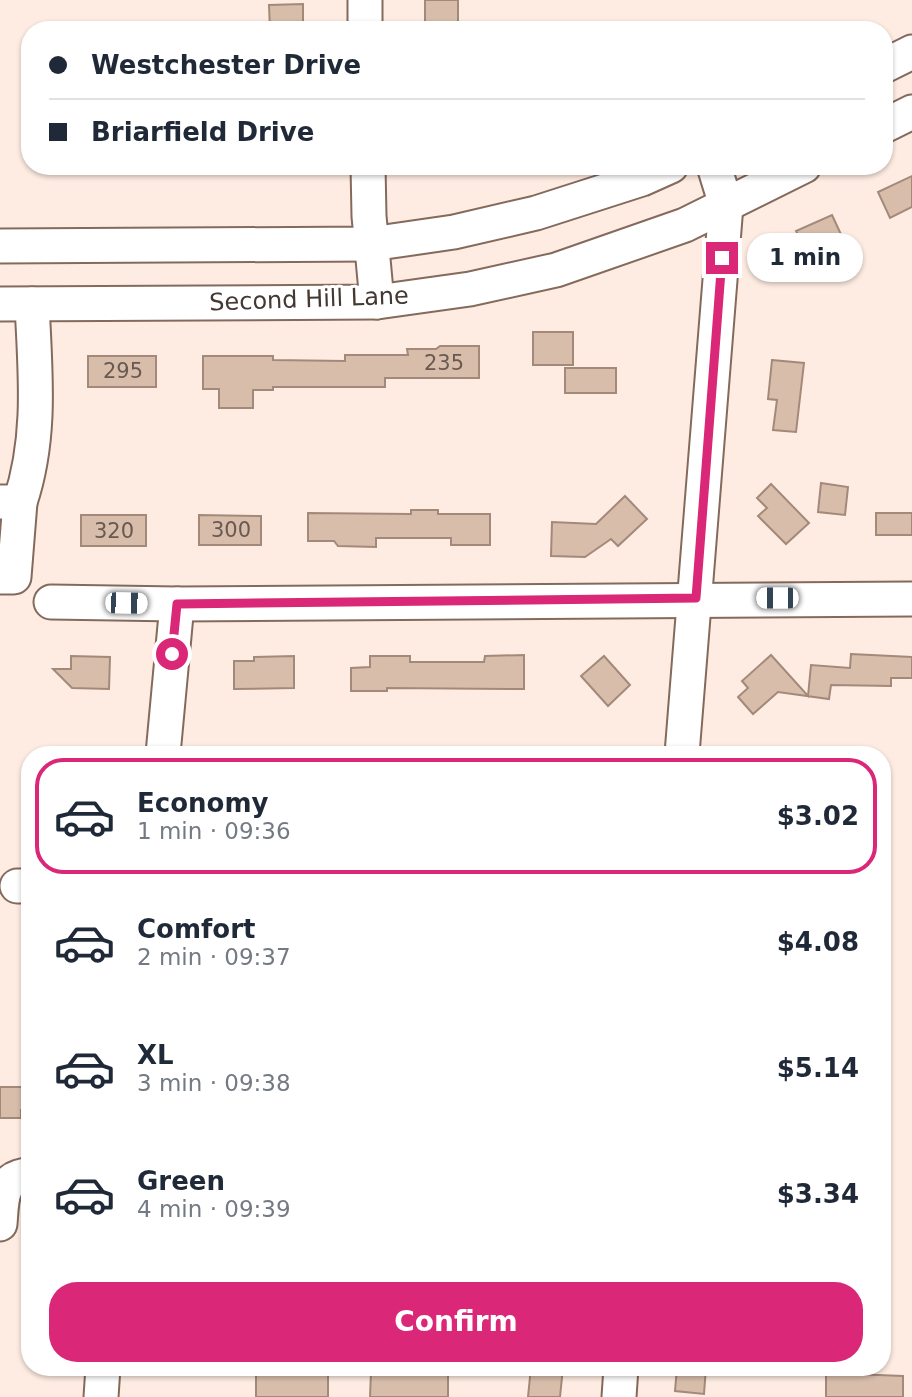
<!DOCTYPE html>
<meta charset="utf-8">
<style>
:root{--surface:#fff;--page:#f2f2f3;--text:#1f2937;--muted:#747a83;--line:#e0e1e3;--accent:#db2777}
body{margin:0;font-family:"DejaVu Sans",sans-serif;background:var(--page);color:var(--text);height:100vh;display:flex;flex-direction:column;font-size:26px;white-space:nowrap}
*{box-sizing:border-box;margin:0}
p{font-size:23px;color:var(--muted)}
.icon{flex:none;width:38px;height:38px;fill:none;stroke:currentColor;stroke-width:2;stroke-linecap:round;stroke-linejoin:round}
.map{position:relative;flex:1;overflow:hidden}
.sheet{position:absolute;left:21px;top:746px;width:870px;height:630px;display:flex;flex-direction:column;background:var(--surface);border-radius:28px;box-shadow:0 2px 5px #0004}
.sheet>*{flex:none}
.hud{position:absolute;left:21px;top:21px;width:872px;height:154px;border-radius:28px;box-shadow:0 2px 5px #0004;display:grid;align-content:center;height:154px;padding:0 28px;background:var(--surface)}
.end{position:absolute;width:32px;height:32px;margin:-16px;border:9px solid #db2777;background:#fff;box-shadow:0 0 0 4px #fff}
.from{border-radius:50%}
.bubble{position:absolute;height:49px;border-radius:24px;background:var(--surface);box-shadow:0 2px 5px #0004;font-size:23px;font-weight:700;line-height:49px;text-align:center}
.car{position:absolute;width:21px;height:42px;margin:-21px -10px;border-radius:9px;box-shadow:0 0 5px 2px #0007;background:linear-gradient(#fff 24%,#345 0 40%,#fff 0 76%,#345 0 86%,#fff 0)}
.hud b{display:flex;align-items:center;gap:24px;height:66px;font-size:26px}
.hud b+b{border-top:2px solid var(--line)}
.hud i{width:18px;height:18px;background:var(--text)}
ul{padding:12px 0 0;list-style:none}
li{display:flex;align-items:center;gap:21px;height:116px;margin:0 14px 10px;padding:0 14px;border:4px solid transparent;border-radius:28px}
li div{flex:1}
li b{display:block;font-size:26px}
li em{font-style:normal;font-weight:700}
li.active{border-color:var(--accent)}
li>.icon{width:63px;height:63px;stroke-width:1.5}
.button{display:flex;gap:14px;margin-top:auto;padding:14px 28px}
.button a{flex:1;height:80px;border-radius:28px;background:var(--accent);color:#fff;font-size:28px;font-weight:700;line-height:80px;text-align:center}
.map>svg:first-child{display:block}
.building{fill:#d8bdab;stroke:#a38979;stroke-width:2}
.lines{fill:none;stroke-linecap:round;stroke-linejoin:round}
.minor-casing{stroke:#846a5c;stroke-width:37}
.minor{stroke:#fff;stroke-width:33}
.route{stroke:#db2777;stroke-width:9}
.labels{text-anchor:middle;stroke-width:6;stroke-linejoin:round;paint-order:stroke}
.number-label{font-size:21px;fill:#695950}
.street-label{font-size:24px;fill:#443832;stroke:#fff}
</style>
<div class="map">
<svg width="912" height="1397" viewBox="0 0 912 1397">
<rect width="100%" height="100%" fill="#feece2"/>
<g class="building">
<rect x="425" y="0" width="33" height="30"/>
<path d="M 303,4 L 303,30 L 270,30 L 269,5 Z"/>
<path d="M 912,176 L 912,207 L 890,218 L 878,192 Z"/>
<path d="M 832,215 L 845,243 L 810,260 L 796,231 Z"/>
<rect x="533" y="332" width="40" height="33"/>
<path d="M 440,346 L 479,346 L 479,378 L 385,378 L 385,387 L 273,387 L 273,390 L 253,390 L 253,408 L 219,408 L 219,389 L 203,389 L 203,356 L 273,356 L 273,360 L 345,361 L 345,355 L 408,355 L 407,349 L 436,349 Z"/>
<rect x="88" y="356" width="68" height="31"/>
<path d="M 772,360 L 804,363 L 796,432 L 773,430 L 777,400 L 768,399 Z"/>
<rect x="565" y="368" width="51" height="25"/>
<path d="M 821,483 L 848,487 L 845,515 L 818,512 Z"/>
<path d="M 771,484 L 809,523 L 786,544 L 758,516 L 767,508 L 757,498 Z"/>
<path d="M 625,496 L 647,519 L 618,546 L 611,539 L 585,557 L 551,556 L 552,522 L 596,524 Z"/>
<path d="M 411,510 L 438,510 L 438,514 L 490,514 L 490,545 L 451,545 L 451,538 L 376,538 L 376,547 L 338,546 L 334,541 L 308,541 L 308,513 L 411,514 Z"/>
<rect x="876" y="513" width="36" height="22"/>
<rect x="81" y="515" width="65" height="31"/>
<path d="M 199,515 L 261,516 L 261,545 L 199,545 Z"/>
<path d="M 851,654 L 912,657 L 912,678 L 891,678 L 891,686 L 831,685 L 829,699 L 778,692 L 753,714 L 738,697 L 748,688 L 742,681 L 771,655 L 808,696 L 811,665 L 850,668 Z"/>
<path d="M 524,655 L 524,689 L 387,688 L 387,691 L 351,691 L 351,668 L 370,667 L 370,656 L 410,656 L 410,662 L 484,662 L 485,656 Z"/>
<path d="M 71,656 L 110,657 L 109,689 L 72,688 L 53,669 L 71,669 Z"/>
<path d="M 294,656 L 294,688 L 234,689 L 234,661 L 254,661 L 254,657 Z"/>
<path d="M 604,656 L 630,685 L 608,706 L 581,676 Z"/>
<path d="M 0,1087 L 30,1087 L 30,1110 L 21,1110 L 21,1118 L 0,1118 Z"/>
<rect x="256" y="1367" width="72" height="30"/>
<path d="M 531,1367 L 563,1367 L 560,1397 L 528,1397 Z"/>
<path d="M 677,1367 L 706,1367 L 704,1394 L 675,1391 Z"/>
<path d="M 371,1372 L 448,1373 L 448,1397 L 370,1397 Z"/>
<path d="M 826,1373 L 903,1376 L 903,1397 L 826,1397 Z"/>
</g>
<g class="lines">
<g class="minor-casing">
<g id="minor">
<path d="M 365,0 L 365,30"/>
<path d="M 884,66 L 912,52"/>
<path d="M 884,126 L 912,112"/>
<path d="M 368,166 L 369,216 L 377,302"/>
<path d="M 0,246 L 371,244 L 454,232 L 536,213 L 642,179 L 671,166"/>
<path d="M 0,304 L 377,302 L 470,289 L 556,270 L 685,225 L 804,166"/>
<path d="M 0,502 L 20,502 L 14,577 L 0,577"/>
<path d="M 20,502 C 42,437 35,370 32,304"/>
<path d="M 51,602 L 177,604 L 912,599"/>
<path d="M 163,754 L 177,604"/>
<path d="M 682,754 L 726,205 L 714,166"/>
<path d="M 17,886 L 30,886"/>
<path d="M 0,1224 C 2,1200 0,1176 30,1175"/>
<path d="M 101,1397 L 103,1367"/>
<path d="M 619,1397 L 621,1367"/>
</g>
</g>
<use href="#minor" class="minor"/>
</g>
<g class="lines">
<path class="route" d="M 172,654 L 177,604 L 696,598 L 722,258"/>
</g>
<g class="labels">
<g class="number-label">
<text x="444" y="370">235</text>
<text x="123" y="378">295</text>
<text x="231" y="537">300</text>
<text x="114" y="538">320</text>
</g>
<g class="street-label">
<text transform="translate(309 299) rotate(-2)" y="8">Second Hill Lane</text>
</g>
</g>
</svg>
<i class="end from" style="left:172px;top:654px"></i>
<i class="end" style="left:722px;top:258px"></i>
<div class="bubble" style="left:747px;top:233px;width:116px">1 min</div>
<i class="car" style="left:777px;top:598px;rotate:270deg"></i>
<i class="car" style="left:126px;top:603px;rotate:91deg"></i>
<div class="hud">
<b><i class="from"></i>Westchester Drive</b>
<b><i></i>Briarfield Drive</b>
</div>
<section class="sheet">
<ul>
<li class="active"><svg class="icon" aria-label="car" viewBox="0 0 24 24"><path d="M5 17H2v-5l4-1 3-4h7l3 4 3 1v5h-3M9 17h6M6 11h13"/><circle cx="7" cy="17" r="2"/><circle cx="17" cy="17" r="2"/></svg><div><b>Economy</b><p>1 min · 09:36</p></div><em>$3.02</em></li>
<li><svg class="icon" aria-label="car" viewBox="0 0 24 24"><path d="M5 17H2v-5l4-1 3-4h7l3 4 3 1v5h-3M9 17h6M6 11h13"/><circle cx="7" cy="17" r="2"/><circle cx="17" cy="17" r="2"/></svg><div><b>Comfort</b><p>2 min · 09:37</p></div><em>$4.08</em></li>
<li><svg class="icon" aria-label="car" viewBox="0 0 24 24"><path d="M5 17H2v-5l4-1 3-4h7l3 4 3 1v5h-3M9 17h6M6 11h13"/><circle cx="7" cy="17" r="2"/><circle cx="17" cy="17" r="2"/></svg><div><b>XL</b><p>3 min · 09:38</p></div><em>$5.14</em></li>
<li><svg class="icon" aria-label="car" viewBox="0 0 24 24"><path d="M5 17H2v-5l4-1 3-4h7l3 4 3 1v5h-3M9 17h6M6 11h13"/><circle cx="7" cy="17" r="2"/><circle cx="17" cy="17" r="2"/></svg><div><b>Green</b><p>4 min · 09:39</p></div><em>$3.34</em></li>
</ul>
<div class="button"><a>Confirm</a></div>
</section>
</div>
